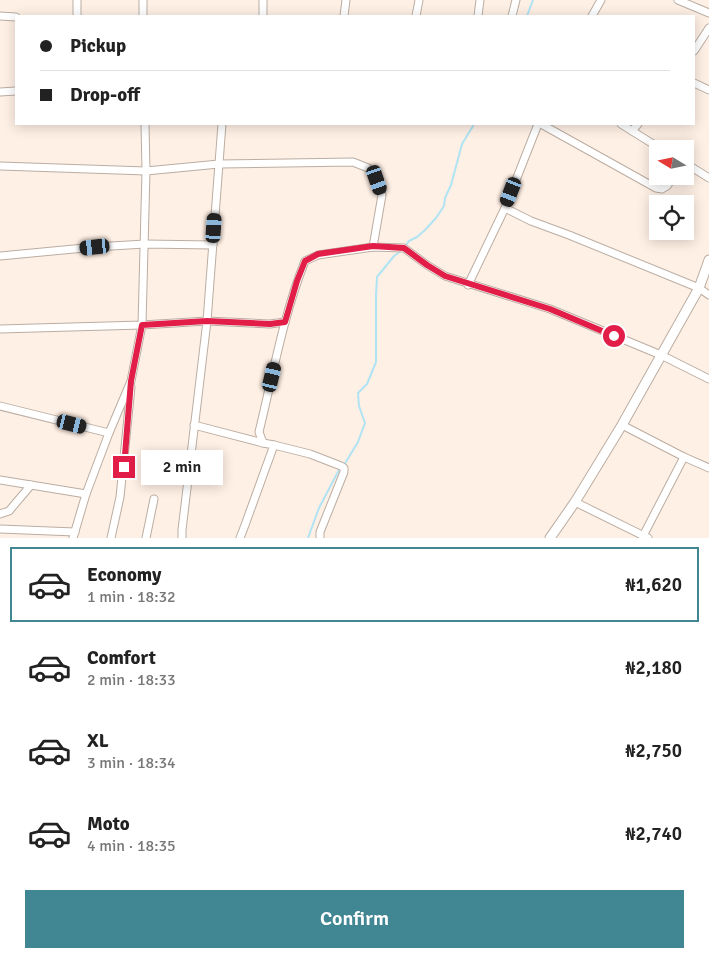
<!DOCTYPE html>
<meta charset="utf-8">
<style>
:root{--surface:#fff;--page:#f2f2f2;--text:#222;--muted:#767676;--line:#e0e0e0;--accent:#418693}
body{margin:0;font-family:Signika,sans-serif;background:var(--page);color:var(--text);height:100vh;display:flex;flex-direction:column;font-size:19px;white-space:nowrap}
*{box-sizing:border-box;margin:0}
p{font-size:16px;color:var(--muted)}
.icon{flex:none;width:28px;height:28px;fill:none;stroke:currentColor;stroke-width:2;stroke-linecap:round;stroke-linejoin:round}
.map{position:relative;height:538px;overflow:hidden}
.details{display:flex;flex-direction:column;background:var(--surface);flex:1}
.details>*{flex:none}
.hud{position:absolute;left:15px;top:15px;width:680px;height:110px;border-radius:0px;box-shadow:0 2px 12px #0003;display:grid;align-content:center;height:110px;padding:0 25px;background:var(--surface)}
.needle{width:32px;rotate:280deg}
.fabs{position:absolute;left:649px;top:140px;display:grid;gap:10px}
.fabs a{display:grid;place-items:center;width:45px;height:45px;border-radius:0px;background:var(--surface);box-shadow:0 2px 12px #0003;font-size:25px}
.end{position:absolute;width:22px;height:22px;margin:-11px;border:6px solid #e11d48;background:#fff;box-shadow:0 0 0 2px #fff}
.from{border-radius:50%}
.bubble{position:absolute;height:35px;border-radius:0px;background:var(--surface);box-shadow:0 2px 12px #0003;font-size:16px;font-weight:600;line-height:35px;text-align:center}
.car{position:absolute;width:15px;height:30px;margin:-15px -8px;border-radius:6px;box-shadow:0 0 4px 1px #0007;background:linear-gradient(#222 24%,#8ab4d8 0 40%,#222 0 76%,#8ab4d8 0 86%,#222 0)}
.hud b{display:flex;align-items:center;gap:18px;height:48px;font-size:19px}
.hud b+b{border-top:1px solid var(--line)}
.hud i{width:12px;height:12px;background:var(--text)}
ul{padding:9px 0 0;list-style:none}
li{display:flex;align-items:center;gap:15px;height:75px;margin:0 10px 8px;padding:0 15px;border:2px solid transparent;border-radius:0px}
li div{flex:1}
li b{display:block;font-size:19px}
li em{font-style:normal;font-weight:600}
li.on{border-color:var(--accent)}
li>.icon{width:45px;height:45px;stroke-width:1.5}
.primary-button{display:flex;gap:10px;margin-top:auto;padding:10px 25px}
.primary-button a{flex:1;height:58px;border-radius:0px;background:var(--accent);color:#fff;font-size:20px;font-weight:600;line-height:58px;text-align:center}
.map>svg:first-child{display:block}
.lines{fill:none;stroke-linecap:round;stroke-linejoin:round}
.stream{stroke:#b0e3f3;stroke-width:2}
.minor-casing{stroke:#bbada2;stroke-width:9}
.tertiary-casing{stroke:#bbada2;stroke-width:11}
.minor{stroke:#fff;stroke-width:7}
.tertiary{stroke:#fff;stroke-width:9}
.route{stroke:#e11d48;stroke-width:6}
</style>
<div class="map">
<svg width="709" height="538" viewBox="0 0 709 538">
<rect width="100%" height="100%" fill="#fff0e5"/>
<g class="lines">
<g class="stream">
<path d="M 527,16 L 533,0"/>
<path d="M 406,245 L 409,241 L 417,237 L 425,230 L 436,218 L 444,206 L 445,198 L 451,185 L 462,144 L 473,126 L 473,124"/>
<path d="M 344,465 L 358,442 L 365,423 L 359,406 L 358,393 L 367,384 L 376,362 L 376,296 L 377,277 L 394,256 L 401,251"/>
<path d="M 308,538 L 319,508 L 340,468"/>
</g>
<g class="minor-casing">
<g id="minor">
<path d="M 77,0 L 77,16"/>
<path d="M 143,0 L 143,16"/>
<path d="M 263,0 L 263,16"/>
<path d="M 678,0 L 709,13"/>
<path d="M 0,16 L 16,17"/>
<path d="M 344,16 L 346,0"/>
<path d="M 416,16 L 419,0"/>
<path d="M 478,16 L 480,0"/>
<path d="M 512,16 L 516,0"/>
<path d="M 592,16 L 601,0"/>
<path d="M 694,51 L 709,28"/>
<path d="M 694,83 L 709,90"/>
<path d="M 0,92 L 16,91"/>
<path d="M 541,124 L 656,188 L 662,189 L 667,186 L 674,176"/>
<path d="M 621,124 L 661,149"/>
<path d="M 632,131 L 638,124"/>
<path d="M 685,163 L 709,178"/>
<path d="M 0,166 L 146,171 L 219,164 L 353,162 L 368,168 L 377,180 L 382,195 L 373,247"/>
<path d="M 505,208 L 531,221 L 569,235 L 699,288 L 709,295"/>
<path d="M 0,256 L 95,247 L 145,244 L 213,245"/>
<path d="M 468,285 L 505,208 L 538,124"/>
<path d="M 0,329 L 142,325 L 207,321 L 270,324 L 285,322"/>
<path d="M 0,406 L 109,433"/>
<path d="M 194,425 L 263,443 L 274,445 L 245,525 L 240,538"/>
<path d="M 622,425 L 684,457 L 709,468"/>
<path d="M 263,443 L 259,432 C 273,375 283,316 305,261 L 318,255 L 373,247 L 404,248 L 427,265 L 445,276 L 550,309 L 661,355 L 709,379"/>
<path d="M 274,445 L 310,454 L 341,466 L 344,468 L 344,472 L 320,532 L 320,538"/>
<path d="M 0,480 L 86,494"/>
<path d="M 575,502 L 648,538"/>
<path d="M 0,514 L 9,511 L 31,485"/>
<path d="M 0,529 L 75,532"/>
<path d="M 643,536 L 684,457"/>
<path d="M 73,538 L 86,494 L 109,433 L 131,381 L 142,325 L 146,171 L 145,124"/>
<path d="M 111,538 L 120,497 L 131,387"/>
<path d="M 146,538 L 154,499"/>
<path d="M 182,538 L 182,530 L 207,321 L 222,124"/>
</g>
</g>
<g class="tertiary-casing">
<path id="tertiary" d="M 550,538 L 575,502 L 622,425 L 699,288 L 709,260"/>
</g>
<use href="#minor" class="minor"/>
<use href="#tertiary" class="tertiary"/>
</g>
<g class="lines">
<path class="route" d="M 124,467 L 131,381 L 142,325 L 207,321 L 270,324 L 285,322 L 297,281 L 305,261 L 318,254 L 373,246 L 404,248 L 427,265 L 445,276 L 550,309 L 614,336"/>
</g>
</svg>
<div class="fabs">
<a><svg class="needle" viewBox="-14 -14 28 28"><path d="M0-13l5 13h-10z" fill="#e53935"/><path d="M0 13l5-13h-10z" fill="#767676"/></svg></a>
<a><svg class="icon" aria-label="locate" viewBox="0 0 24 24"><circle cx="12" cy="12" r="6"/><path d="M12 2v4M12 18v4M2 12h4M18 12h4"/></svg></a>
</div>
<i class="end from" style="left:614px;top:336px"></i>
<i class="end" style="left:124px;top:467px"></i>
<div class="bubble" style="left:141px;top:450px;width:82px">2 min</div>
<i class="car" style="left:377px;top:180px;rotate:161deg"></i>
<i class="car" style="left:511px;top:192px;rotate:201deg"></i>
<i class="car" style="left:214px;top:228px;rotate:4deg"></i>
<i class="car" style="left:95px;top:247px;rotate:264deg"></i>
<i class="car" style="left:272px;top:377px;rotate:13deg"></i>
<i class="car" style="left:72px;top:424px;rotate:104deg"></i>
<div class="hud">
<b><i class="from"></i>Pickup</b>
<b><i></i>Drop-off</b>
</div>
</div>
<section class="details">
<ul>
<li class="on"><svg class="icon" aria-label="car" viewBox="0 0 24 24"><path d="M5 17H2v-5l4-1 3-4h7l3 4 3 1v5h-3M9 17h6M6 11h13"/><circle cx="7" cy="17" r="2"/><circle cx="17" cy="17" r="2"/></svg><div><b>Economy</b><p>1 min · 18:32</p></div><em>₦1,620</em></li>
<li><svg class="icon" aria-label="car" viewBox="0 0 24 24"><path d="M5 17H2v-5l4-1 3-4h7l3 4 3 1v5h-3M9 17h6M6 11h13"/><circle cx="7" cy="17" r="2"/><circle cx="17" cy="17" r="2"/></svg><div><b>Comfort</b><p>2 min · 18:33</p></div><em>₦2,180</em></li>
<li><svg class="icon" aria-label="car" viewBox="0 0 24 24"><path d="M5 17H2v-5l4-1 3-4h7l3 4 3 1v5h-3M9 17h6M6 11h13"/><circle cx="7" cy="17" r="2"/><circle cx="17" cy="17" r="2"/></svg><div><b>XL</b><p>3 min · 18:34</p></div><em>₦2,750</em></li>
<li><svg class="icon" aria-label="car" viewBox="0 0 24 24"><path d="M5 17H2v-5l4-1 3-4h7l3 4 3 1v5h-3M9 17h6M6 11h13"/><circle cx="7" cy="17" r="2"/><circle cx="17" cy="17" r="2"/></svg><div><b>Moto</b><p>4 min · 18:35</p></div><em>₦2,740</em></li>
</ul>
<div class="primary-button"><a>Confirm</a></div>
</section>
